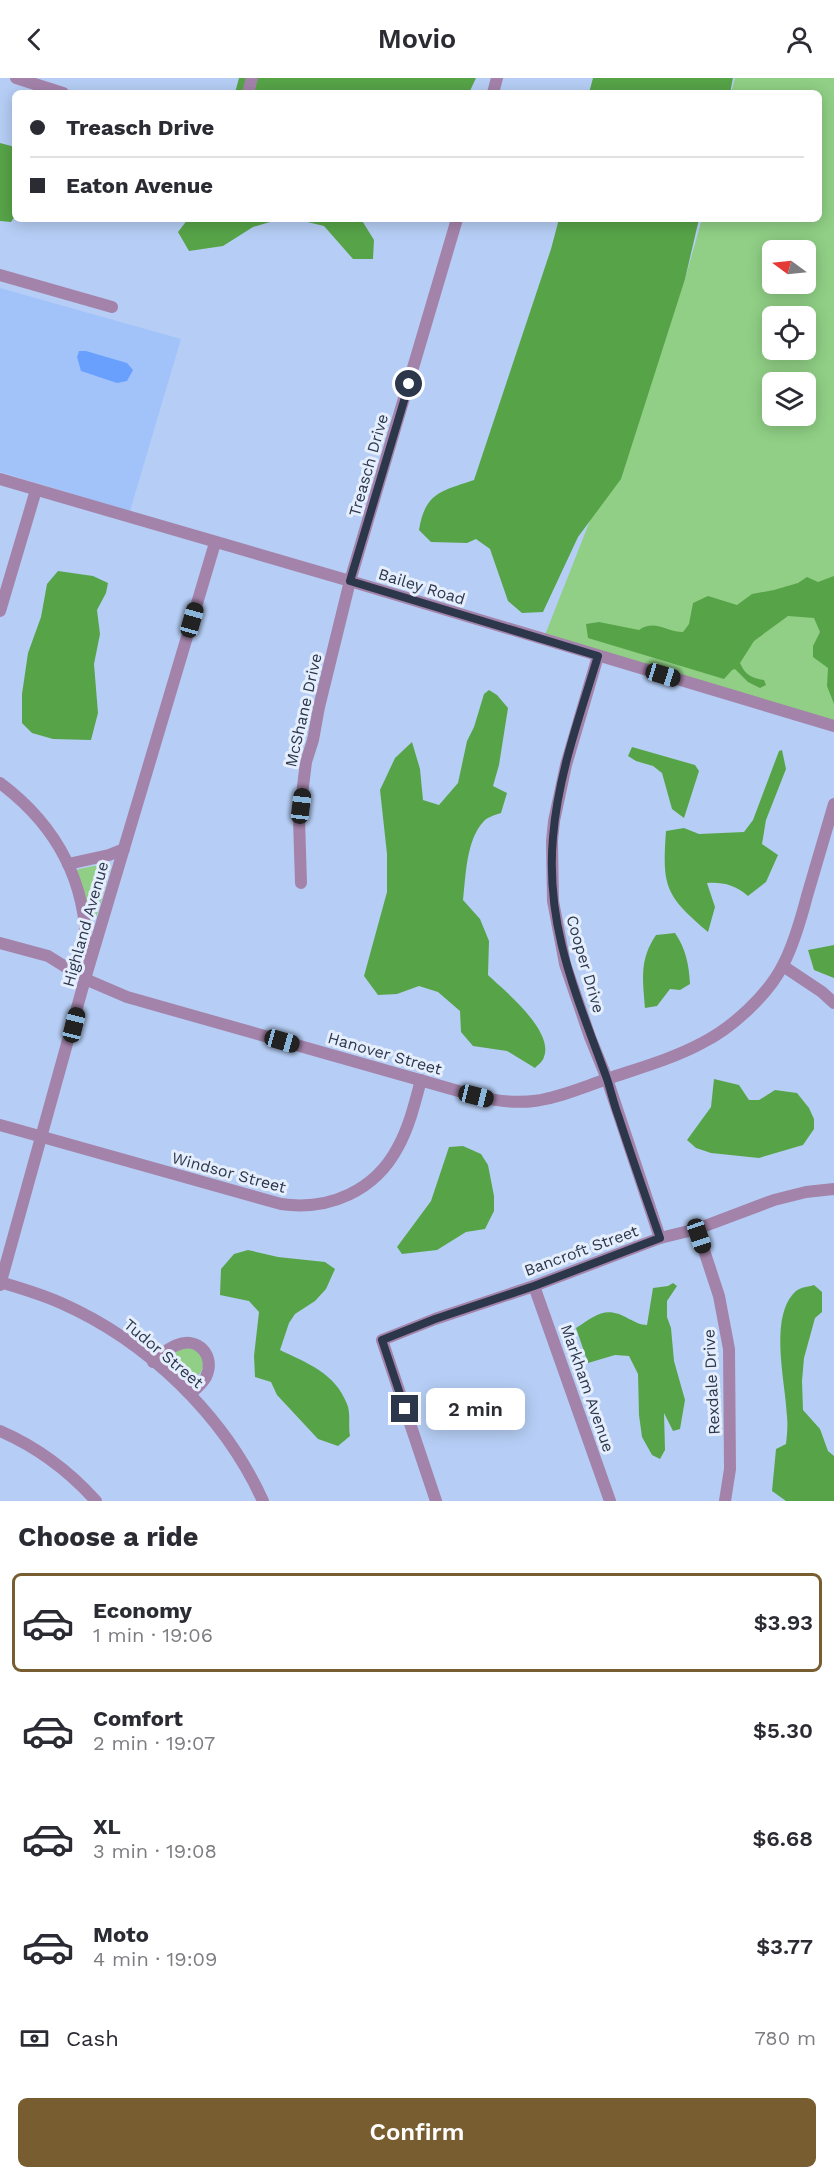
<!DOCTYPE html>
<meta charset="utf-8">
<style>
:root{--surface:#fff;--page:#f7f7f7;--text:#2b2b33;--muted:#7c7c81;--line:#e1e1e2;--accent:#775d2f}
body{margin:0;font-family:"Work Sans",sans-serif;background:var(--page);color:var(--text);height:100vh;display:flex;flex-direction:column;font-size:22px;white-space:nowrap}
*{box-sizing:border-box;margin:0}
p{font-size:20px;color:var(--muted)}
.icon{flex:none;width:33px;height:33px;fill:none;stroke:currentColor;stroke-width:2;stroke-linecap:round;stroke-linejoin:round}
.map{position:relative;height:1423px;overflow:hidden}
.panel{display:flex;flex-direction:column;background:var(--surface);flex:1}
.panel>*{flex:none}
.top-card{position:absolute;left:12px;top:12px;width:810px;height:132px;border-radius:9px;box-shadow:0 3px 15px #0003;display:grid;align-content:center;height:132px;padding:0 18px;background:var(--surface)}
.needle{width:39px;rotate:285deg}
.buttons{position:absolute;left:762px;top:162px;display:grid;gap:12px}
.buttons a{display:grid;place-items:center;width:54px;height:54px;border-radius:9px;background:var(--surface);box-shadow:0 3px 15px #0003;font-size:30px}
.end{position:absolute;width:27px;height:27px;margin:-14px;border:8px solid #2c374b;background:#fff;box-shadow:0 0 0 3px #fff}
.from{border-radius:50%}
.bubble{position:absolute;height:42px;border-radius:9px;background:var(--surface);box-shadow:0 3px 15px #0003;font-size:20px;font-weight:600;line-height:42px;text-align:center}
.car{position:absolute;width:18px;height:36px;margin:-18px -9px;border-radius:8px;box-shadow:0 0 4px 2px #0007;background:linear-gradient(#222 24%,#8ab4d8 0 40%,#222 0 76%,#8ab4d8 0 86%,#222 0)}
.top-card b{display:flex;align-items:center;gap:21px;height:57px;font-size:22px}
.top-card b+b{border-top:2px solid var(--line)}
.top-card i{width:15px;height:15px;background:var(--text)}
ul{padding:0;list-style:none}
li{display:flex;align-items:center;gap:18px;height:99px;margin:0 12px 9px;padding:0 6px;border:3px solid transparent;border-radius:9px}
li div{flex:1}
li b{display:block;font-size:22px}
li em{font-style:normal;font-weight:600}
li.selected{border-color:var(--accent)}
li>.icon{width:54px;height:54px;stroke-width:1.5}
h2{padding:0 18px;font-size:27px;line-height:72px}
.pay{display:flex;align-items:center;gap:15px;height:66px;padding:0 18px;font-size:22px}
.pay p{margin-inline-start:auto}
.action{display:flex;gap:12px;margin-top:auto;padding:12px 18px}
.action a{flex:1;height:69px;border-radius:9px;background:var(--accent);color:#fff;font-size:24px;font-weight:600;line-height:69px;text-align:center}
header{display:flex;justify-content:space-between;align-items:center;height:78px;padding:0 18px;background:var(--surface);font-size:27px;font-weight:600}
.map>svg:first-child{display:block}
.built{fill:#a2c3fa}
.green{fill:#90cf85;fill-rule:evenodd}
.forest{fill:#57a448}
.water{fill:#6aa0fd}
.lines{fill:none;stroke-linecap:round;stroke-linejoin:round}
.minor{stroke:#a483aa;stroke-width:12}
.tertiary{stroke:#a483aa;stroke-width:12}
.route{stroke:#2c374b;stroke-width:8}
.labels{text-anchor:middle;stroke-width:6;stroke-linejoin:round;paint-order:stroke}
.street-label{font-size:16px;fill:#2c374b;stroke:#e5eefd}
</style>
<header><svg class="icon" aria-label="back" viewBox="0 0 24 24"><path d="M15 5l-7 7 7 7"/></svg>Movio<svg class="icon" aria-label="person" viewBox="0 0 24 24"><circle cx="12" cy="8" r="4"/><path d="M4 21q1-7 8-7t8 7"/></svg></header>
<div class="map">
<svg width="834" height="1423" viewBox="0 0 834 1423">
<rect width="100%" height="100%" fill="#b6cef5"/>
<path class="built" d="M 0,210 L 181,261 L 130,433 L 0,394 Z"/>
<g class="green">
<path d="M 735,0 L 834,0 L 834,648 L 543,562 L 685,201 L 702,141 L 819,141 L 819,15 L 731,15 ZM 772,172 L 806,172 L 806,206 L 772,206 ZM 772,238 L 806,238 L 806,272 L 772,272 ZM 772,304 L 806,304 L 806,338 L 772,338 Z"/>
<path d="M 109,785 L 111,788 L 96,840 L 93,842 L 76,793 L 79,791 Z"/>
<circle cx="187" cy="1286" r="16"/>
</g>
<g class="forest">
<path d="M 239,0 L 476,0 L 469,15 L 235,15 Z"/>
<path d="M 593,0 L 733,0 L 730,15 L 589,15 Z"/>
<path d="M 0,65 L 15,69 L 15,138 L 11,144 L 0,143 Z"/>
<path d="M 188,141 L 280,141 L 253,149 L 223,168 L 189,173 L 178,154 Z"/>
<path d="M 295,141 L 361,141 L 374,162 L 373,181 L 353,181 L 324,148 Z"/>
<path d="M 559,141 L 699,141 L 685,201 L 621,401 L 578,459 L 543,534 L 522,535 L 508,523 L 490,471 L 476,461 L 467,465 L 431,464 L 419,452 C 425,414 442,413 474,402 L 551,171 Z"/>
<path d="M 58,493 L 93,498 L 108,505 L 106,515 L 97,532 L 100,556 L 94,586 L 98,635 L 91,662 L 53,661 L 32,655 L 22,645 L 22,616 L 28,575 L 41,539 L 47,506 Z"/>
<path d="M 834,498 L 834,626 L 827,608 L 828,590 L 813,579 L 813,568 L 820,554 L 814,540 L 788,538 L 754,563 L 740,585 C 745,597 752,600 764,602 L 766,607 L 760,610 L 748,604 L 735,591 L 732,592 L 724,601 L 588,560 L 586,546 L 599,544 L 639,552 C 655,541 666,554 683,554 L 689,546 L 693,525 L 708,518 L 737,527 L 752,516 L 774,512 L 798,505 L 807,499 L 818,504 Z"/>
<path d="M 489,612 L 497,617 L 508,630 L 499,687 L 493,708 L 507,715 L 501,735 C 495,737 488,739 484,743 C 466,762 466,797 463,822 L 480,841 L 489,863 L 488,897 C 505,913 554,953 544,979 C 543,983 538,987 535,990 L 507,973 L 473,968 L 461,954 L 460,933 L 438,914 L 419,908 L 397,916 L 378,917 L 364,898 L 387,814 L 387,776 L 380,712 L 395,680 L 412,664 L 420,691 L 423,722 L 439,727 L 458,705 L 467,663 L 474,649 L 484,616 Z"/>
<path d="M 632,669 L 695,687 L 699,693 L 684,740 L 672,731 L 662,695 L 653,688 L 636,683 L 628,678 Z"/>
<path d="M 782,672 L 786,691 L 766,742 L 762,766 L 778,777 L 766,804 L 748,818 C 735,807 723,804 707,805 L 715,829 L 708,854 C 665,817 662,809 666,753 L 684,750 L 699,756 L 744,754 L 753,742 L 779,673 Z"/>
<path d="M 675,855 C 686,871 689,887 690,906 L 680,912 L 670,911 L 657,928 L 645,930 C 643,901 639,882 656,857 Z"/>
<path d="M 834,867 L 834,900 L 814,892 L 808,872 Z"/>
<path d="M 714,1001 L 739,1007 L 749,1022 L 759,1022 L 775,1012 L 797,1015 L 809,1030 L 814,1041 L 814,1051 L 803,1067 L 759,1080 L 711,1075 L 696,1070 L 687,1062 L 711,1029 Z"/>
<path d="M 463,1068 L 481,1076 L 488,1087 L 494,1118 L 494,1133 L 485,1151 L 466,1154 L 437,1172 L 402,1176 L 397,1169 L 431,1123 L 449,1069 Z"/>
<path d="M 248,1172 L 278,1179 L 325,1184 L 335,1191 L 326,1211 L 315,1223 L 295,1236 L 289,1245 L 280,1272 C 307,1285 335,1295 347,1326 C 351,1335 348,1348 350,1358 L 338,1368 L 318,1361 L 277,1317 L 271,1304 L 255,1299 L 254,1278 L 259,1234 L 249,1223 L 220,1217 L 221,1191 L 234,1176 Z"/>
<path d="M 673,1205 L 677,1208 L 667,1223 L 667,1239 L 671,1250 L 674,1283 L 685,1322 L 680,1351 L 673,1353 L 664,1335 L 665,1372 L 660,1381 L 652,1377 L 642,1359 L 639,1337 L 638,1296 L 629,1278 L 615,1277 L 588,1285 L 576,1250 C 596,1237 606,1227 629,1241 C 636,1244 640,1247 647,1247 L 653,1210 L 668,1208 Z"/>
<path d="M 814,1207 L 822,1214 L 822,1234 L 815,1240 L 804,1280 L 802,1303 L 803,1332 L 820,1351 L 828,1373 L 834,1378 L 834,1423 L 786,1423 L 772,1413 L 776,1371 L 786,1366 C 787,1357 788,1347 787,1338 C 786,1305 768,1238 796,1213 C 801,1209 808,1209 814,1207 Z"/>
</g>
<path class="water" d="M 79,273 L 86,273 L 127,285 L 133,292 L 127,303 L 117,305 L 81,293 L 77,279 Z"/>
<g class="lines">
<g class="minor">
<path d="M 16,0 L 63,15"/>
<path d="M 248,15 L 252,0"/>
<path d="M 493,15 L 497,0"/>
<path d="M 0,197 L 112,229"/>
<path d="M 0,533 L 36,412"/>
<path d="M 598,578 L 566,687 L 554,743 L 552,763 L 553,823 L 565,886 L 590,959 L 607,1001 L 660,1160"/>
<path d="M 0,705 C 59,749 89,809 86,882"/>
<path d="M 68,786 L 109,777 L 124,771"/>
<path d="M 301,805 L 299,741 L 306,684 L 313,662 L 319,629 L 350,503 L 457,141"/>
<path d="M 0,865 L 48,878 L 85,901 L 127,919 L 476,1018 C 535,1033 559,1017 613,999 C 643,989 674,980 702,965 C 732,950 768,917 783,887 C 794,866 801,841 807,818 C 816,787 825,757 834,726"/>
<path d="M 783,888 L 822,914 L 834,925"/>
<path d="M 0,1047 L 281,1126 C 329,1133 375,1113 398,1069 C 409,1049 415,1025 421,1002"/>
<path d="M 697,1151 L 719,1218 L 729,1271 L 730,1391 L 725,1423"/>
<path d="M 0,1204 C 20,1210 41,1216 61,1225 C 147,1263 224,1337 263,1423"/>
<path d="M 0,1207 L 85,901 L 215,465"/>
<path d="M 534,1208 L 610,1423"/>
<path d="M 153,1284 C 161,1277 168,1270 177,1267 C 198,1258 216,1278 206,1299 C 202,1306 196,1311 190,1316"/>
<path d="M 0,1353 C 37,1369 69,1393 96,1423"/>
<path d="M 436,1423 L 382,1262 L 435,1241 L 534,1208 L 660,1160 L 697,1151 L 774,1122 L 806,1114 L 834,1111"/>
</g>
<path class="tertiary" d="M 0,401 L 350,503 L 834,648"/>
</g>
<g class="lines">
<path class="route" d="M 405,1331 L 382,1262 L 435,1241 L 534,1208 L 660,1160 C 646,1120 632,1080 619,1040 C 614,1027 611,1013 607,1001 C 577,918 545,849 553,759 C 558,697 580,637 598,578 L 350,503 L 409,306"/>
</g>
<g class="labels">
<g class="street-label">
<text transform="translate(368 387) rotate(-74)" y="6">Treasch Drive</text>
<text transform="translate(422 508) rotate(17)" y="6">Bailey Road</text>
<text transform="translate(303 632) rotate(-77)" y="6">McShane Drive</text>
<text transform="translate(85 846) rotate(-74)" y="6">Highland Avenue</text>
<text transform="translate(586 886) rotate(74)" y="6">Cooper Drive</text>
<text transform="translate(385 975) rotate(16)" y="6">Hanover Street</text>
<text transform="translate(229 1094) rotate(15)" y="6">Windsor Street</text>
<text transform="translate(581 1172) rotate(-20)" y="6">Bancroft Street</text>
<text transform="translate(164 1275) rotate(40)" y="6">Tudor Street</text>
<text transform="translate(711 1304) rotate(-93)" y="6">Rexdale Drive</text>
<text transform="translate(588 1310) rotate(71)" y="6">Markham Avenue</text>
</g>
</g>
</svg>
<div class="buttons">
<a><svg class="needle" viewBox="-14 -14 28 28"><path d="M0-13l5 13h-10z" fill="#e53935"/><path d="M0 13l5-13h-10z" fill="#7c7c81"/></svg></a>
<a><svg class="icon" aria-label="locate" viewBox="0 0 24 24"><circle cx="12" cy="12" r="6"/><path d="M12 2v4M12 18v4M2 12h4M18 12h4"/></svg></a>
<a><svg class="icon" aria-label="layers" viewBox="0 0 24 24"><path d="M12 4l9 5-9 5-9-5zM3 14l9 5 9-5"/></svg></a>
</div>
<i class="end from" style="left:409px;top:306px"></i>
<i class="end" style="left:405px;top:1331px"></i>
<div class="bubble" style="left:426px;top:1310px;width:99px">2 min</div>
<i class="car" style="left:192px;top:542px;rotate:16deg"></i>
<i class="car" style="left:663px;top:597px;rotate:107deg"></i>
<i class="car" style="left:301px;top:728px;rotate:7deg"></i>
<i class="car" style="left:74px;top:947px;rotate:14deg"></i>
<i class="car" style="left:282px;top:963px;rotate:106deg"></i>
<i class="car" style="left:476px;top:1018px;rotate:104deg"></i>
<i class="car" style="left:699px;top:1158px;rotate:161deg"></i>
<div class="top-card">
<b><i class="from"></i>Treasch Drive</b>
<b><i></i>Eaton Avenue</b>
</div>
</div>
<section class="panel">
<h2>Choose a ride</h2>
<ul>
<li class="selected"><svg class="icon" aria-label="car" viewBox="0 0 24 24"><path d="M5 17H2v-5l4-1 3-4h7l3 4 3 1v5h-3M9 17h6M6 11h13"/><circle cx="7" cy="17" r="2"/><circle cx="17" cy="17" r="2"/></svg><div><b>Economy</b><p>1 min · 19:06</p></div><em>$3.93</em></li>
<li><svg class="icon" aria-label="car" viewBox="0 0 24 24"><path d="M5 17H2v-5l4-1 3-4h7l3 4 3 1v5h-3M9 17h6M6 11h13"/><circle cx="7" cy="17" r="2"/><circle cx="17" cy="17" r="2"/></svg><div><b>Comfort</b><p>2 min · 19:07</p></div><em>$5.30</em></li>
<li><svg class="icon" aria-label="car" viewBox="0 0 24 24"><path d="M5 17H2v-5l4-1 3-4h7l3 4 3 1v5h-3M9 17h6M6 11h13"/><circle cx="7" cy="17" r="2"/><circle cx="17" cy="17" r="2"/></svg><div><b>XL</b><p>3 min · 19:08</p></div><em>$6.68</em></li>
<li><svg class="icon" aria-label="car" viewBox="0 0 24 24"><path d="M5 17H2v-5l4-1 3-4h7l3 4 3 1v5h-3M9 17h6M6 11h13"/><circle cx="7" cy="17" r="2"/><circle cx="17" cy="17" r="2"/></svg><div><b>Moto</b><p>4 min · 19:09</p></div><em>$3.77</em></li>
</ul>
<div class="pay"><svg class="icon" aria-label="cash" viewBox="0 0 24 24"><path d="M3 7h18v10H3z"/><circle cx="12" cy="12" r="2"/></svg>Cash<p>780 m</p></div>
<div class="action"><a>Confirm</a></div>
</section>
